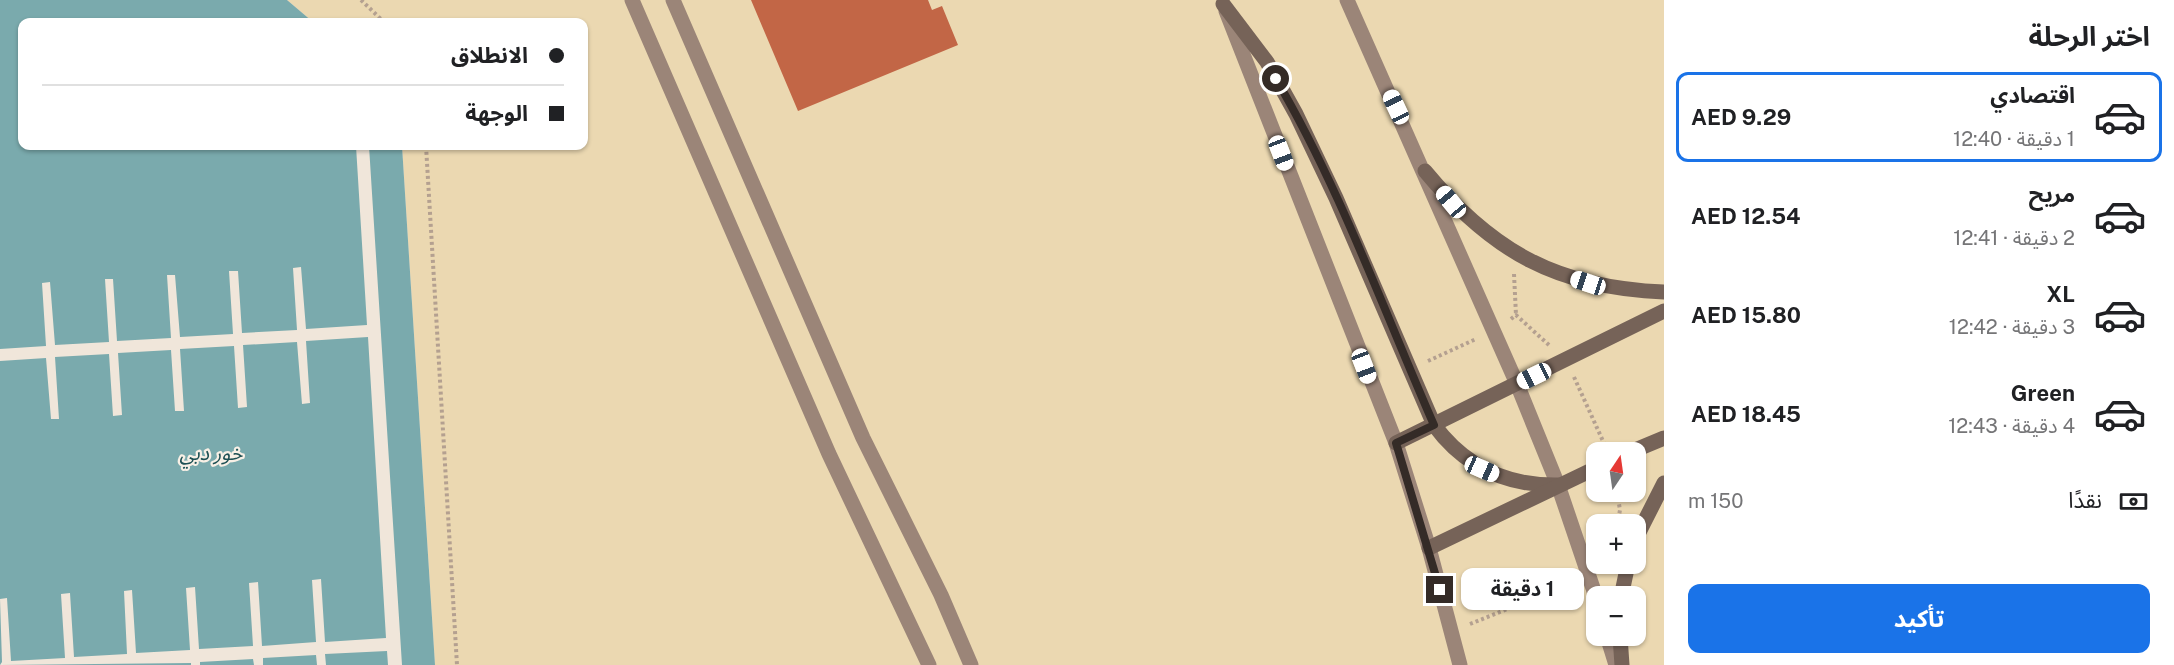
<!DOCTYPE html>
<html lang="ar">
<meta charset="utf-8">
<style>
:root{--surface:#fff;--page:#f6f6f6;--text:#202124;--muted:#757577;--line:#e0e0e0;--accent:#1a73e8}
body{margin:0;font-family:"Public Sans","Noto Sans Arabic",sans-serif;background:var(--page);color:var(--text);direction:rtl;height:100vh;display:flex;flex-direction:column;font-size:22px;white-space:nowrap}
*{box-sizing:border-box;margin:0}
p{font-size:20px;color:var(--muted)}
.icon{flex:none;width:33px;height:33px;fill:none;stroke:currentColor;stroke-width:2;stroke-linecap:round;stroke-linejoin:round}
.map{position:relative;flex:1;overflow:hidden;direction:ltr}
.drawer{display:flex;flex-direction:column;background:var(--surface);width:510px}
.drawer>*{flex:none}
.hud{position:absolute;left:18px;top:18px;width:570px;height:132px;border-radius:12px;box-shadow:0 2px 4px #0004;direction:rtl;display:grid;align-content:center;height:132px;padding:0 24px;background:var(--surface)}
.needle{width:39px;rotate:13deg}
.fabs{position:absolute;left:1586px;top:442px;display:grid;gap:12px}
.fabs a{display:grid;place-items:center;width:60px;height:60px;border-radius:12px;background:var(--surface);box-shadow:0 2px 4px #0004;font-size:30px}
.end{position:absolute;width:27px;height:27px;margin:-14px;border:8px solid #342b27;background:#fff;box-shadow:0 0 0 3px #fff}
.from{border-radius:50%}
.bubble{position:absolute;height:42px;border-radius:12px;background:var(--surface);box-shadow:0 2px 4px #0004;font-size:20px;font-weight:700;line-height:42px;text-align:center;direction:rtl}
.car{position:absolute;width:18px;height:36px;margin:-18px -9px;border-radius:8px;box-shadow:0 0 4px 2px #0007;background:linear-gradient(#fff 24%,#345 0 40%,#fff 0 76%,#345 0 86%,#fff 0)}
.hud b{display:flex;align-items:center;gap:21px;height:57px;font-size:22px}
.hud b+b{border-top:2px solid var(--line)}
.hud i{width:15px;height:15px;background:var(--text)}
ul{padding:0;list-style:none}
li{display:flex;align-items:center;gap:18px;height:90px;margin:0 12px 9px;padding:0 12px;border:3px solid transparent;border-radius:12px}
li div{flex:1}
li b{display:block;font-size:22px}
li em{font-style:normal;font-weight:700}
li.current{border-color:var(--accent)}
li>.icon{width:54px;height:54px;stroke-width:1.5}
h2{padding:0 24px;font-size:27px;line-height:72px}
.pay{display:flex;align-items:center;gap:15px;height:66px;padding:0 24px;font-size:22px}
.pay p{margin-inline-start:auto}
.action{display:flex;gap:12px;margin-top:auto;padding:12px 24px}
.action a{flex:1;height:69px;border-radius:12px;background:var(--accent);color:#fff;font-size:24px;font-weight:700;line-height:69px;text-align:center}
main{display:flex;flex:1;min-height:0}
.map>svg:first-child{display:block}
.sand{fill:#ebd8b1;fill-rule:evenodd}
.water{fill:#7aaaad}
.pier{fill:#f0e6da}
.building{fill:#c26646}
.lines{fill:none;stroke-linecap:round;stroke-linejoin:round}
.path{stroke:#b4a090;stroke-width:4;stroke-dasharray:3 3;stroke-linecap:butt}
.secondary{stroke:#9b8578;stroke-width:15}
.primary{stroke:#766358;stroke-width:15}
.route{stroke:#342b27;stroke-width:8}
.labels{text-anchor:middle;stroke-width:4.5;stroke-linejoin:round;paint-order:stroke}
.water-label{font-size:20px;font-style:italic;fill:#1e5054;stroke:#f8f0e6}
</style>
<main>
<section class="drawer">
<h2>اختر الرحلة</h2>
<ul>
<li class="current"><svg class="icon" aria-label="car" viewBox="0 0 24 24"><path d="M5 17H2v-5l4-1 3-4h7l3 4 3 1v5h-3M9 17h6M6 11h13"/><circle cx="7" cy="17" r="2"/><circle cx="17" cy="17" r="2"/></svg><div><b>اقتصادي</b><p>1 دقيقة · 12:40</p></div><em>AED 9.29</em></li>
<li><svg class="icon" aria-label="car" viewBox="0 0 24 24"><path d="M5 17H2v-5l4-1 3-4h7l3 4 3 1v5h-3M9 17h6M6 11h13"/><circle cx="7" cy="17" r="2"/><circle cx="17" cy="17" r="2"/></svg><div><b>مريح</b><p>2 دقيقة · 12:41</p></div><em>AED 12.54</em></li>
<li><svg class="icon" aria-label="car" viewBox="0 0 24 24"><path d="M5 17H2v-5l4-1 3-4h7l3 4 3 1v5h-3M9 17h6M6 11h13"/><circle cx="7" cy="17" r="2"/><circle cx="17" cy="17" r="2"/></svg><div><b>XL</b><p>3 دقيقة · 12:42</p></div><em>AED 15.80</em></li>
<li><svg class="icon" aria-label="car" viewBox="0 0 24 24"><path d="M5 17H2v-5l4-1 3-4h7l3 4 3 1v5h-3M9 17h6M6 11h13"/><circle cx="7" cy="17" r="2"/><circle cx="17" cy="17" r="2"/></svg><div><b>Green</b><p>4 دقيقة · 12:43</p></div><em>AED 18.45</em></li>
</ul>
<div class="pay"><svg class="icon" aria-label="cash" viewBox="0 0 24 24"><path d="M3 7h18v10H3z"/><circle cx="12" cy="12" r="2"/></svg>نقدًا<p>150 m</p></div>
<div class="action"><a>تأكيد</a></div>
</section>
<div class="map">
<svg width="1664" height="665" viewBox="0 0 1664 665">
<rect width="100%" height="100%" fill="#f0e6da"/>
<path class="sand" d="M 287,0 L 1664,0 L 1664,665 L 435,665 L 402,146 L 584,146 L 584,22 L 313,22 ZM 1596,453 L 1635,453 L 1635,492 L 1596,492 ZM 1596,525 L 1635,525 L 1635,564 L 1596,564 ZM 1596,597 L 1635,597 L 1635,636 L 1596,636 Z"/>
<path class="water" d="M 0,0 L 287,0 L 313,22 L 22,22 L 22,146 L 402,146 L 435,665 L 0,665 Z"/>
<path class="pier" d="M 356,146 L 369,146 L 402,665 L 388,665 L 387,651 L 325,654 L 326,665 L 317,665 L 316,655 L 263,658 L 263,665 L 254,665 L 253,659 L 200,662 L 200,665 L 191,665 L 191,663 L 0,665 L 2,662 L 0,599 L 7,598 L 11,661 L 65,658 L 61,594 L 70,593 L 74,657 L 127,654 L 124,591 L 132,590 L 136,653 L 190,650 L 186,588 L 195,587 L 199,649 L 253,646 L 249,583 L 258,582 L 262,646 L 316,642 L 312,580 L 321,579 L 325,642 L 386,638 L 368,337 L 306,341 L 310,403 L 302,404 L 297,342 L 243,345 L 247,407 L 238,408 L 234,346 L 180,349 L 184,411 L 175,411 L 171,350 L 118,353 L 122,415 L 113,416 L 109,354 L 55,357 L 59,419 L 51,419 L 46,358 L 0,361 L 0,349 L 46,346 L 42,283 L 50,282 L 55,345 L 109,342 L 105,279 L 113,279 L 117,341 L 171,338 L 167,275 L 175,275 L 180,337 L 233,334 L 229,271 L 238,271 L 242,333 L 297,330 L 293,268 L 301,267 L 306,329 L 367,325 Z"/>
<path class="building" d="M 751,0 L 928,0 L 932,10 L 942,6 L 958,45 L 798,111 Z"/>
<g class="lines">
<g class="path">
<path d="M 361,0 L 384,22"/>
<path d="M 426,146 L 457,665"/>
<path d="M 1514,274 L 1516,315"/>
<path d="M 1511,319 L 1516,315 L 1550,346"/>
<path d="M 1428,361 L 1476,339"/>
<path d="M 1574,377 L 1607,450"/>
<path d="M 1617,525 L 1620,510 L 1617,492"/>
<path d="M 1470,624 L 1572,583"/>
</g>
<g class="secondary">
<path d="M 632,0 L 829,454 L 929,665"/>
<path d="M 673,0 L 863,438 L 941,595 L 971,665"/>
<path d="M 1347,0 L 1517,384 L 1558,485 L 1596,597"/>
<path d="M 1226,11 L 1396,443 L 1429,548 L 1460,665"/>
<path d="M 1607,636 L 1616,665"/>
</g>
<g class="primary">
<path d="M 1223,4 L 1267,62 L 1296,114 L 1336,198 L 1434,425 C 1465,467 1506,486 1558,485"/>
<path d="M 1425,171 C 1492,252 1558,288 1664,292"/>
<path d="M 1396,443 L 1664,311"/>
<path d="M 1628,453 L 1664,438"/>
<path d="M 1635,540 L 1664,483"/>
<path d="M 1429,548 L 1596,468"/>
<path d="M 1621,597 L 1628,564"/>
<path d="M 1620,636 L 1622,665"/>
</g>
</g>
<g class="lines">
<path class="route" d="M 1276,79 C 1340,188 1383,309 1434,425 L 1396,443 L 1440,590"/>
</g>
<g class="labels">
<g class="water-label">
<text x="211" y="460">خور دبي</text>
</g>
</g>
</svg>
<div class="fabs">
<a><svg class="needle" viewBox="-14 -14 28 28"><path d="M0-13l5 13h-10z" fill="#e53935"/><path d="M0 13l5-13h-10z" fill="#757577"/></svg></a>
<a>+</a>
<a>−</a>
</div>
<i class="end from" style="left:1276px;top:79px"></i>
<i class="end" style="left:1440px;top:590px"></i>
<div class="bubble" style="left:1461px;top:568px;width:123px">1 دقيقة</div>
<i class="car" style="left:1396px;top:107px;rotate:335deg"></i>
<i class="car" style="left:1281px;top:153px;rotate:159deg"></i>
<i class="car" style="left:1451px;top:202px;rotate:320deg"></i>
<i class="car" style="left:1588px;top:283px;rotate:288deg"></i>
<i class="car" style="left:1364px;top:366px;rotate:159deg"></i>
<i class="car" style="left:1534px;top:376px;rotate:244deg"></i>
<i class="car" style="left:1482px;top:469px;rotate:114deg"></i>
<div class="hud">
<b><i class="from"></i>الانطلاق</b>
<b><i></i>الوجهة</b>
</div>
</div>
</main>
